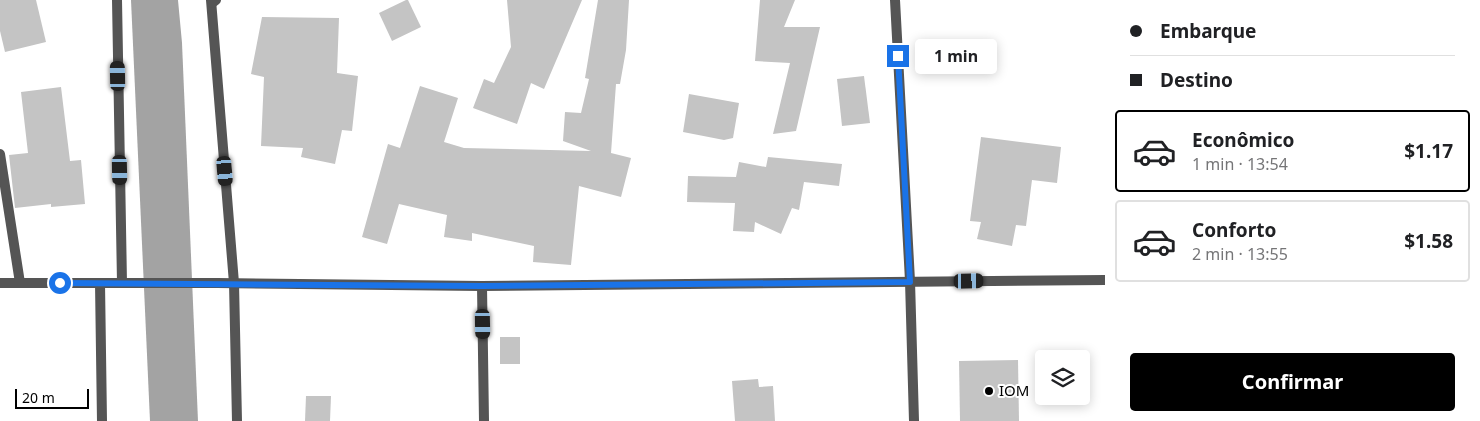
<!DOCTYPE html>
<html lang="pt">
<meta charset="utf-8">
<style>
:root{--surface:#fff;--page:#f2f2f2;--text:#202124;--muted:#757577;--line:#e0e0e0;--accent:#000}
body{margin:0;font-family:"Noto Sans",sans-serif;background:var(--page);color:var(--text);height:100vh;display:flex;flex-direction:column;font-size:19px;white-space:nowrap}
*{box-sizing:border-box;margin:0}
p{font-size:16px;color:var(--muted)}
.icon{flex:none;width:28px;height:28px;fill:none;stroke:currentColor;stroke-width:2;stroke-linecap:round;stroke-linejoin:round}
.map{position:relative;flex:1;overflow:hidden}
.side{display:flex;flex-direction:column;background:var(--surface);width:375px}
.side>*{flex:none}
.guide{display:grid;align-content:center;height:110px;padding:0 25px;background:var(--surface)}
.controls{position:absolute;left:1035px;top:350px;display:grid;gap:10px}
.controls a{display:grid;place-items:center;width:55px;height:55px;border-radius:5px;background:var(--surface);box-shadow:0 2px 12px #0003;font-size:25px}
.scale{position:absolute;left:15px;bottom:12px;width:74px;box-sizing:border-box;padding-left:5px;border:2px solid #000;border-top:0;font-size:14px;line-height:18px;white-space:nowrap;color:#000;-webkit-text-stroke:4px #fff;paint-order:stroke}
.end{position:absolute;width:22px;height:22px;margin:-11px;border:6px solid #1a73e8;background:#fff;box-shadow:0 0 0 2px #fff}
.from{border-radius:50%}
.bubble{position:absolute;height:35px;border-radius:5px;background:var(--surface);box-shadow:0 2px 12px #0003;font-size:16px;font-weight:700;line-height:35px;text-align:center}
.car{position:absolute;width:15px;height:30px;margin:-15px -8px;border-radius:6px;box-shadow:0 0 4px 1px #0007;background:linear-gradient(#222 24%,#8ab4d8 0 40%,#222 0 76%,#8ab4d8 0 86%,#222 0)}
.guide b{display:flex;align-items:center;gap:18px;height:48px;font-size:19px}
.guide b+b{border-top:1px solid var(--line)}
.guide i{width:12px;height:12px;background:var(--text)}
ul{padding:0;list-style:none}
li{display:flex;align-items:center;gap:15px;height:82px;margin:0 10px 8px;padding:0 15px;border:2px solid var(--line);border-radius:5px}
li div{flex:1}
li b{display:block;font-size:19px}
li em{font-style:normal;font-weight:700}
li.on{border-color:var(--accent)}
li>.icon{width:45px;height:45px;stroke-width:1.5}
.action{display:flex;gap:10px;margin-top:auto;padding:10px 25px}
.action a{flex:1;height:58px;border-radius:5px;background:var(--accent);color:#fff;font-size:20px;font-weight:700;line-height:58px;text-align:center}
main{display:flex;flex:1;min-height:0}
.map>svg:first-child{display:block}
.water{fill:#a3a3a3}
.building{fill:#c4c4c4}
.lines{fill:none;stroke-linecap:round;stroke-linejoin:round}
.service{stroke:#555;stroke-width:10}
.minor{stroke:#555;stroke-width:10}
.tertiary{stroke:#555;stroke-width:10}
.route{stroke:#1a73e8;stroke-width:6}
.poi-dot{fill:#000;stroke:#fff;stroke-width:2}
.labels{text-anchor:middle;stroke-width:4;stroke-linejoin:round;paint-order:stroke}
.poi-label{font-size:15px;fill:#000;stroke:#fff;text-anchor:start}
</style>
<main>
<div class="map">
<svg width="1105" height="421" viewBox="0 0 1105 421">
<rect width="100%" height="100%" fill="#fff"/>
<path class="water" d="M 131,0 L 178,0 L 182,43 L 198,421 L 150,421 Z"/>
<g class="building">
<path d="M 0,0 L 36,0 L 46,42 L 5,52 L 0,31 Z"/>
<path d="M 406,0 L 408,0 L 421,27 L 392,41 L 379,13 Z"/>
<path d="M 507,0 L 582,0 L 544,89 L 531,83 L 517,124 L 473,108 L 484,79 L 494,83 L 511,47 Z"/>
<path d="M 598,0 L 629,0 L 626,50 L 620,84 L 616,84 L 611,153 L 631,158 L 621,197 L 579,186 L 571,265 L 533,262 L 534,246 L 472,233 L 472,241 L 444,237 L 447,215 L 399,204 L 387,244 L 362,237 L 388,144 L 400,148 L 420,86 L 458,98 L 444,142 L 464,148 L 591,151 L 563,141 L 565,112 L 581,113 L 589,79 L 585,78 Z"/>
<path d="M 760,0 L 795,0 L 784,27 L 820,27 L 796,131 L 773,134 L 790,63 L 755,61 Z"/>
<path d="M 262,17 L 339,18 L 337,73 L 358,76 L 352,131 L 342,130 L 335,164 L 301,157 L 303,148 L 261,146 L 264,77 L 251,74 Z"/>
<path d="M 864,76 L 870,123 L 842,126 L 837,79 Z"/>
<path d="M 61,87 L 70,161 L 81,160 L 85,204 L 51,207 L 51,204 L 15,208 L 9,155 L 28,153 L 21,92 Z"/>
<path d="M 689,94 L 739,103 L 733,138 L 724,140 L 683,132 Z"/>
<path d="M 981,137 L 1061,147 L 1057,183 L 1032,180 L 1026,226 L 1016,225 L 1012,246 L 977,239 L 981,222 L 970,221 Z"/>
<path d="M 768,157 L 842,164 L 839,186 L 804,182 L 799,210 L 792,208 L 781,234 L 755,222 L 754,232 L 733,231 L 735,203 L 687,202 L 688,176 L 736,177 L 739,162 L 766,167 Z"/>
<rect x="500" y="337" width="20" height="27"/>
<path d="M 1018,360 L 1019,421 L 960,421 L 959,361 Z"/>
<path d="M 758,379 L 759,387 L 773,386 L 775,421 L 735,421 L 732,381 Z"/>
<path d="M 306,396 L 331,396 L 330,421 L 305,421 Z"/>
</g>
<g class="lines">
<path class="service" d="M 211,0 L 234,283"/>
<g class="minor">
<path d="M 117,0 L 122,283"/>
<path d="M 895,0 L 910,281 L 914,421"/>
<path d="M 212,3 L 216,0"/>
<path d="M 0,154 L 20,283"/>
<path d="M 100,283 L 102,421"/>
<path d="M 234,283 L 237,421"/>
<path d="M 482,286 L 484,421"/>
</g>
<path class="tertiary" d="M 0,283 L 217,283 L 482,286 L 1105,280"/>
</g>
<g class="lines">
<path class="route" d="M 60,283 L 482,286 L 910,282 L 898,56"/>
</g>
<circle class="poi-dot" cx="989" cy="391" r="5"/>
<g class="labels">
<g class="poi-label">
<text x="999" y="396">IOM</text>
</g>
</g>
</svg>
<div class="controls">
<a><svg class="icon" aria-label="layers" viewBox="0 0 24 24"><path d="M12 4l9 5-9 5-9-5zM3 14l9 5 9-5"/></svg></a>
</div>
<div class="scale">20 m</div>
<i class="end from" style="left:60px;top:283px"></i>
<i class="end" style="left:898px;top:56px"></i>
<div class="bubble" style="left:915px;top:39px;width:82px">1 min</div>
<i class="car" style="left:118px;top:76px;rotate:359deg"></i>
<i class="car" style="left:120px;top:170px;rotate:179deg"></i>
<i class="car" style="left:225px;top:171px;rotate:175deg"></i>
<i class="car" style="left:969px;top:281px;rotate:89deg"></i>
<i class="car" style="left:483px;top:324px;rotate:179deg"></i>
</div>
<section class="side">
<div class="guide">
<b><i class="from"></i>Embarque</b>
<b><i></i>Destino</b>
</div>
<ul>
<li class="on"><svg class="icon" aria-label="car" viewBox="0 0 24 24"><path d="M5 17H2v-5l4-1 3-4h7l3 4 3 1v5h-3M9 17h6M6 11h13"/><circle cx="7" cy="17" r="2"/><circle cx="17" cy="17" r="2"/></svg><div><b>Econômico</b><p>1 min · 13:54</p></div><em>$1.17</em></li>
<li><svg class="icon" aria-label="car" viewBox="0 0 24 24"><path d="M5 17H2v-5l4-1 3-4h7l3 4 3 1v5h-3M9 17h6M6 11h13"/><circle cx="7" cy="17" r="2"/><circle cx="17" cy="17" r="2"/></svg><div><b>Conforto</b><p>2 min · 13:55</p></div><em>$1.58</em></li>
</ul>
<div class="action"><a>Confirmar</a></div>
</section>
</main>
